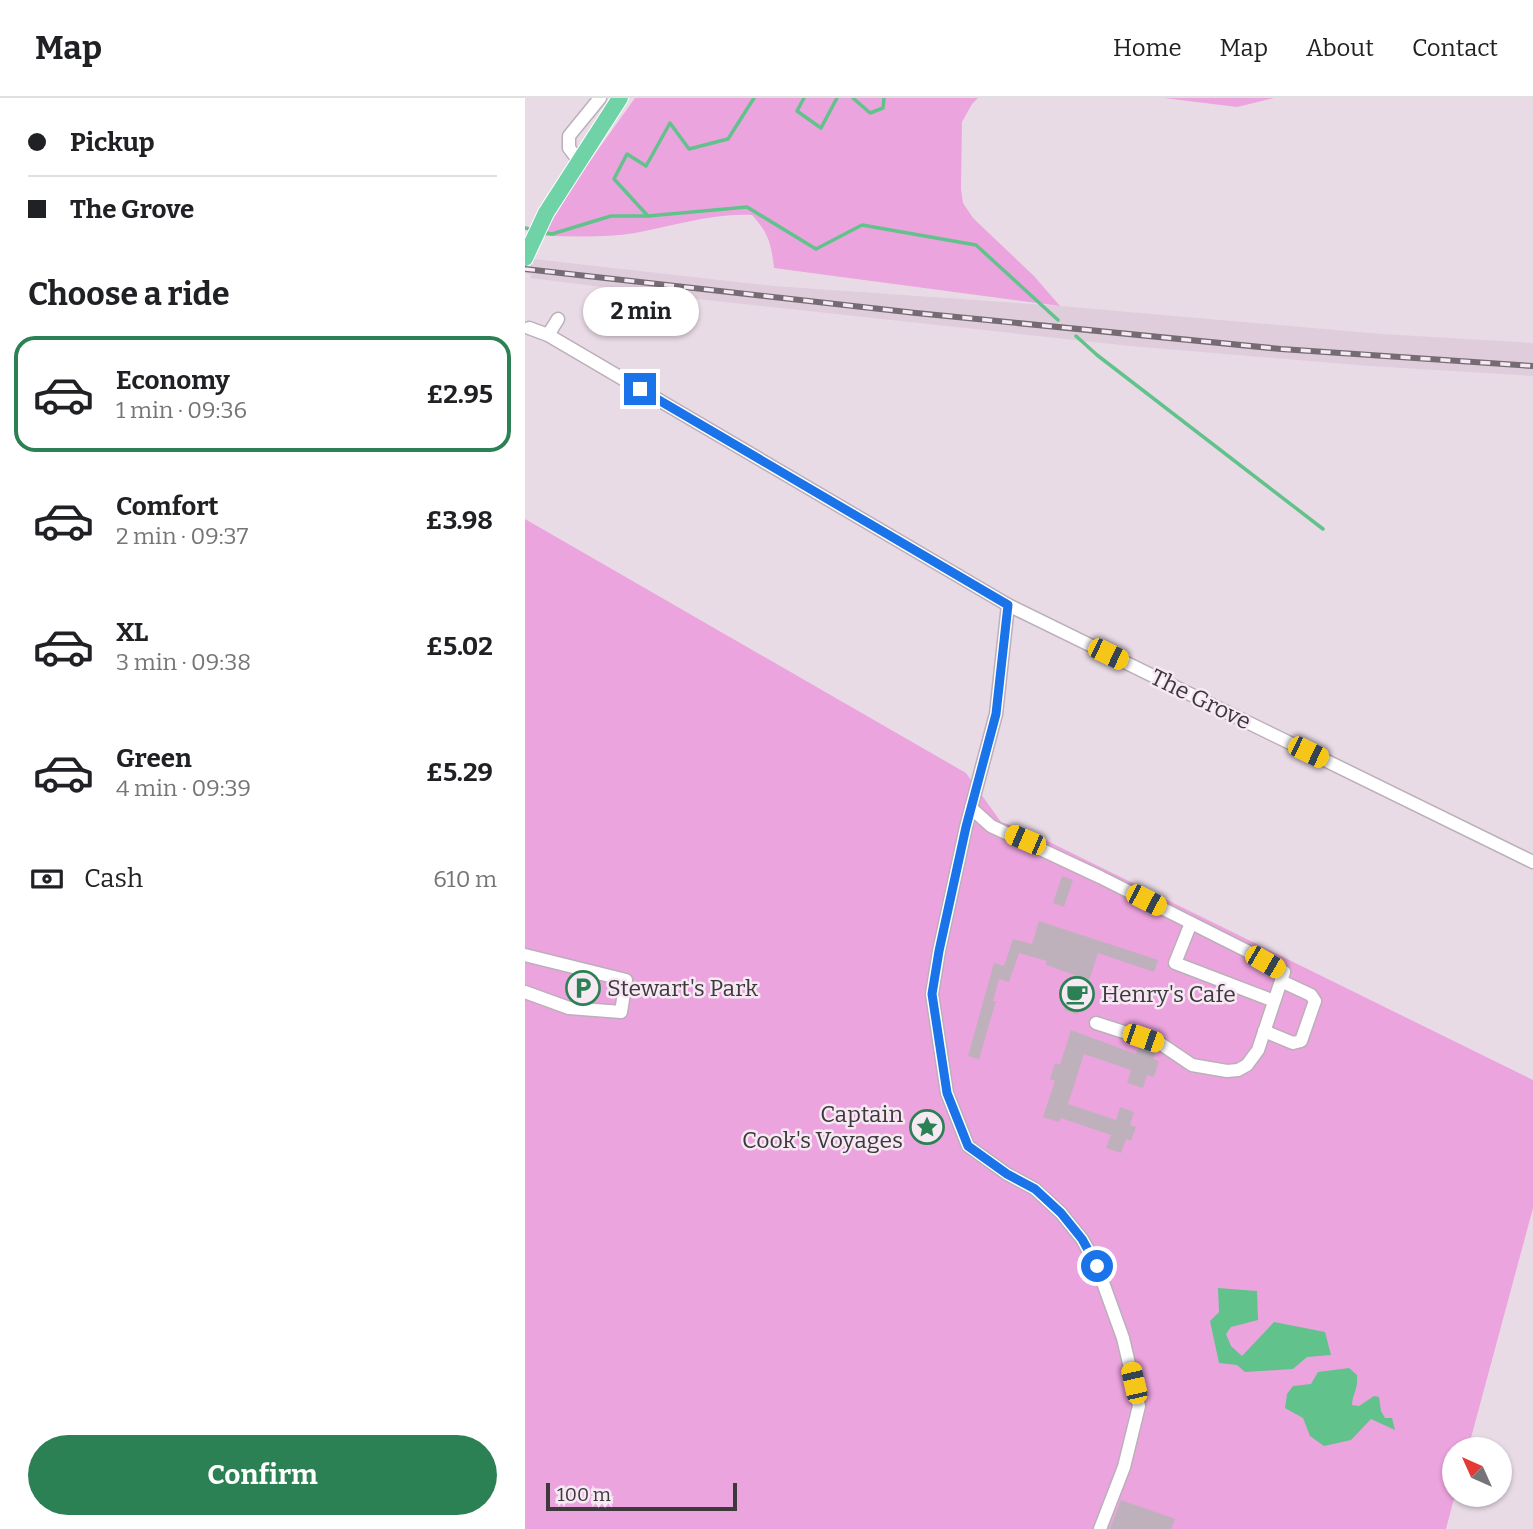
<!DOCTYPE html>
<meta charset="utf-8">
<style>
:root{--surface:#fff;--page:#f2f2f2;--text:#202124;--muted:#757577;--line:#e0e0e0;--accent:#2c8154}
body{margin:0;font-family:Bitter,serif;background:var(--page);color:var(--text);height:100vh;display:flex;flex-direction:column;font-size:26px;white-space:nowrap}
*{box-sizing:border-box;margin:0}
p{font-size:23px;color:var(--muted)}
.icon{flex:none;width:38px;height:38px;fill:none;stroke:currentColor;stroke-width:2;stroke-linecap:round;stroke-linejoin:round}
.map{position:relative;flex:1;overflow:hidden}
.details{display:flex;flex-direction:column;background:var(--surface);width:525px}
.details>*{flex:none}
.top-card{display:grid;align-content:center;height:154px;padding:0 28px;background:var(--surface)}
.needle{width:46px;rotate:315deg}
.tools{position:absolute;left:917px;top:1339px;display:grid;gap:14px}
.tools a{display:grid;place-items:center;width:70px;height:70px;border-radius:50%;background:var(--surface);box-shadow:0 2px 5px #0004;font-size:35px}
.scale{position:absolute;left:21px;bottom:18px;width:191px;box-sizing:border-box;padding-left:7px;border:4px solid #3d383c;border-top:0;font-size:19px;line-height:24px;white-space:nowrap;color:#3d383c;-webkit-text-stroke:5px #f6e9f3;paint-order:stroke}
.end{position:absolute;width:32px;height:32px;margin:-16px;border:9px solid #1a73e8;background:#fff;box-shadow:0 0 0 4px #fff}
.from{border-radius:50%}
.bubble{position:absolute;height:49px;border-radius:24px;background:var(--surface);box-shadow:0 2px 5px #0004;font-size:23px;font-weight:700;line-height:49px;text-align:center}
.car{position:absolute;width:21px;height:42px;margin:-21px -10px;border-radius:9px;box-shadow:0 0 5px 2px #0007;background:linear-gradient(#f5c518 24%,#345 0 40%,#f5c518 0 76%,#345 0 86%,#f5c518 0)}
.top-card b{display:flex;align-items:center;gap:24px;height:66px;font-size:26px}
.top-card b+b{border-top:2px solid var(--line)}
.top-card i{width:18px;height:18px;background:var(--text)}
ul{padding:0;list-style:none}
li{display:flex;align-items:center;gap:21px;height:116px;margin:0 14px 10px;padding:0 14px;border:4px solid transparent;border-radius:21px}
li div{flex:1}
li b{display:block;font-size:26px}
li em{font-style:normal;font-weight:700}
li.on{border-color:var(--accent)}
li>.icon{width:63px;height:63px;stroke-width:1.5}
h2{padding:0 28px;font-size:32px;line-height:84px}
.pay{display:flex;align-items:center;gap:18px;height:77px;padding:0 28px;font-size:26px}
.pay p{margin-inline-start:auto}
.primary-button{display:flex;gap:14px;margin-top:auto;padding:14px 28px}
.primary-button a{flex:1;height:80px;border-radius:42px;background:var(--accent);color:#fff;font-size:28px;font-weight:700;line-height:80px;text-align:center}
header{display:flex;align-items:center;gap:42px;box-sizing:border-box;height:98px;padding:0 35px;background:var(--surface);border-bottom:2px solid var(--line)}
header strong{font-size:33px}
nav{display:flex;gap:38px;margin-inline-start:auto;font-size:24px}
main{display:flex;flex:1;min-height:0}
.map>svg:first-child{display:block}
.built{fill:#dfcddb}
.green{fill:#eca4df}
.water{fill:#61c28b}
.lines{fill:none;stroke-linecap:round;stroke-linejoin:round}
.stream{stroke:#61c28b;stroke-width:3.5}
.building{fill:#beb1bb}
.minor-casing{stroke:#bbafb9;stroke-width:15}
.major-casing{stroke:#fff;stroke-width:18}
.minor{stroke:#fff;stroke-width:12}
.major{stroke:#70d3a8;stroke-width:16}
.rail-casing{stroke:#746c72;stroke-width:6}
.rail{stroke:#f6e9f3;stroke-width:3.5;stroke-dasharray:10;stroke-linecap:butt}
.route{stroke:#1a73e8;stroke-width:9}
.labels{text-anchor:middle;stroke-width:5;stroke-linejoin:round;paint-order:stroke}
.street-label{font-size:23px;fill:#3d383c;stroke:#f6e9f3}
.poi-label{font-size:23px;fill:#3d383c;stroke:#f6e9f3;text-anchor:start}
</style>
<header>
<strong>Map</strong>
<nav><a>Home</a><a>Map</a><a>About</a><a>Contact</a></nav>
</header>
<main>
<section class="details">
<div class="top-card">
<b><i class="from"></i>Pickup</b>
<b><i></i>The Grove</b>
</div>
<h2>Choose a ride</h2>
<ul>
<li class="on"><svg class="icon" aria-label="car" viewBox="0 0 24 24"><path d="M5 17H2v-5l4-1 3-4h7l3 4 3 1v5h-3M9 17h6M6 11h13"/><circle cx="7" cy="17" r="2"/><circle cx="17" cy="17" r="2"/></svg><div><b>Economy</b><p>1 min · 09:36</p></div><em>£2.95</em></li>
<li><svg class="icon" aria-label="car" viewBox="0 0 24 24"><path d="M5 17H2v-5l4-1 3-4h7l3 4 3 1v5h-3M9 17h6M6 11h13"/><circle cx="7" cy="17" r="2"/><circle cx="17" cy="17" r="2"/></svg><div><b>Comfort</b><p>2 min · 09:37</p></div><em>£3.98</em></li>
<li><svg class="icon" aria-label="car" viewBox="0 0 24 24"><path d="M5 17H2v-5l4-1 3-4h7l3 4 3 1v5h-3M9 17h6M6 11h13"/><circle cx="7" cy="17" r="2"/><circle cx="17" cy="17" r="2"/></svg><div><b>XL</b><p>3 min · 09:38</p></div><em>£5.02</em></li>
<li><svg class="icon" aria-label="car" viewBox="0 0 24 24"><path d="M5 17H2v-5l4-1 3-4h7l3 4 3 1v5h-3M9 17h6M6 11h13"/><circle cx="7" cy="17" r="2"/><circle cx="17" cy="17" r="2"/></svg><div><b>Green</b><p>4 min · 09:39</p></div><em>£5.29</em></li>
</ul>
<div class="pay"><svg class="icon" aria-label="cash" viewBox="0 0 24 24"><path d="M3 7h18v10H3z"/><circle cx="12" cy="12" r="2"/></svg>Cash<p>610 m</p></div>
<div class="primary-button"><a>Confirm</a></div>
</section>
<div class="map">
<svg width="1008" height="1431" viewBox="0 0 1008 1431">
<rect width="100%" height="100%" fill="#e9dbe6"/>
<path class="built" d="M 9,161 L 249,188 L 535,208 L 857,236 L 1008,245 L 1008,278 L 844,268 L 605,248 L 181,202 L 5,180 L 7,177 L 0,175 L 0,165 L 8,166 Z"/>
<g class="green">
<path d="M 110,0 L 453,0 L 447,6 L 437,24 L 436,91 L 438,105 L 448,120 L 509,178 L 535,208 L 249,170 C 246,145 244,136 227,117 C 187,115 149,128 110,135 C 79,140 49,138 18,138 L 50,84 Z"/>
<path d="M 639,0 L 749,0 L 712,9 Z"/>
<path d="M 0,421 L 441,675 L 476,724 L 498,731 L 1008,982 L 1008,1110 L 943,1351 L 929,1351 L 930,1397 L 921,1431 L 0,1431 Z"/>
</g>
<g class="water">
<path d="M 693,1190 L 732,1193 L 733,1222 L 706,1229 L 701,1236 L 706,1248 L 717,1258 L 749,1224 L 800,1234 L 806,1257 L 782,1259 L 768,1271 L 720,1274 L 712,1267 L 694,1265 L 685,1223 L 694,1214 Z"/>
<path d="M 824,1270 L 832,1277 C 833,1293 828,1294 827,1307 L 834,1308 L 849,1298 L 854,1299 L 856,1313 L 860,1320 L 867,1320 L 870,1332 L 846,1321 L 826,1342 L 799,1348 L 785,1338 L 778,1320 L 760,1310 L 762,1296 L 768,1288 L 786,1286 L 793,1274 Z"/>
</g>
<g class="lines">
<g class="stream">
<path d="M 279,0 L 272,13 L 296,30 L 312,0"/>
<path d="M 328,0 L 345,15 L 358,10 L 359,0"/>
<path d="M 123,118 L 222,109 L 291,151 L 337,127 L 451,147 L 533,222"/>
<path d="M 0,130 L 9,132"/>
<path d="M 17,134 L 27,136 L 86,118 L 123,118 L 89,81 L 102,56 L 121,68 L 145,25 L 164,51 L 203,41 L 229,0"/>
<path d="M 551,238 L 572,257 L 798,431"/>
</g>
</g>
<g class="building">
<path d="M 537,778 L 548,782 L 539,809 L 528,805 Z"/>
<path d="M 514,823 L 633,862 L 629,874 L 573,855 L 553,917 L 539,912 L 550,877 L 521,867 L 522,863 L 494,855 L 484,884 L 474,881 L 468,903 L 471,903 L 454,961 L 443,958 L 469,865 L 479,868 L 488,841 L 507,846 Z"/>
<path d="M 546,932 L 611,956 L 614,948 L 631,953 L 628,961 L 634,963 L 629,979 L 622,977 L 618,990 L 602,985 L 606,972 L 559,956 L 543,1006 L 591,1022 L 595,1009 L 609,1014 L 605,1027 L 611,1029 L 606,1043 L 601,1041 L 596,1055 L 581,1050 L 586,1037 L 536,1020 L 534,1024 L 518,1019 L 530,983 L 525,981 L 530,965 L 535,967 Z"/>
<path d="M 596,1402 L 650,1421 L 646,1431 L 585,1431 Z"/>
</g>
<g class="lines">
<g class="minor-casing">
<g id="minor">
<path d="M 54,63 L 44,50 L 44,38 L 75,0"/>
<path d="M 4,230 L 23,237 L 483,507 L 1008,764"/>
<path d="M 23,237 L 33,221"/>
<path d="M 483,507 L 471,616 L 441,729 L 414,853 L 407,896 L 422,995 L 443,1048 L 482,1076 L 510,1091 L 536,1115 L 557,1141 L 572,1168 L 598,1240 L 614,1308 L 599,1369 L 575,1431"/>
<path d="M 446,710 L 466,728 L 575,779 L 722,853 L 759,874 L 733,952 L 722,967 L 713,972 L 702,973 L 667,967 L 636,946 L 571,925"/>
<path d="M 666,825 L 650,865 L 749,903"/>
<path d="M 0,857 L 101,882 L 96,914 L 44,910 L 0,894"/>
<path d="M 739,933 L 768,945 L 776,943 L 790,903 L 786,897 L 756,883"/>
</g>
</g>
<g class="major-casing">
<path id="major" d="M 0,160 L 21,115 L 95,0"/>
</g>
<use href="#minor" class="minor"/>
<use href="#major" class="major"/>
<g class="rail-casing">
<path id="rail" d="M 0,171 L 391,215 L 756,251 L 1008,268"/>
</g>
<use href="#rail" class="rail"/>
</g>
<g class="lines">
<path class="route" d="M 115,291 L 483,507 L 471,616 L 441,729 L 414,853 L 407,896 L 422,995 L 443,1048 L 482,1076 L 510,1091 L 536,1115 L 557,1141 L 572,1168"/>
</g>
<defs>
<g id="parking-ring" transform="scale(1.75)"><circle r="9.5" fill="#f6e9f3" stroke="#2c8154" stroke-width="1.5"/><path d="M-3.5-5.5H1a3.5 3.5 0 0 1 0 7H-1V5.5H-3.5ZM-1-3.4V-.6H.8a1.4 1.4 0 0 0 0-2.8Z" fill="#2c8154"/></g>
<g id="cafe-ring" transform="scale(1.75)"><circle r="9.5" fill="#f6e9f3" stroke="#2c8154" stroke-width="1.5"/><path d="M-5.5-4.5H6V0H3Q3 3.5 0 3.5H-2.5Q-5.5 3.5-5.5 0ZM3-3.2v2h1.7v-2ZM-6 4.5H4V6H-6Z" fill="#2c8154"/></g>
<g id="sight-ring" transform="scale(1.75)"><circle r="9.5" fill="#f6e9f3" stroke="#2c8154" stroke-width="1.5"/><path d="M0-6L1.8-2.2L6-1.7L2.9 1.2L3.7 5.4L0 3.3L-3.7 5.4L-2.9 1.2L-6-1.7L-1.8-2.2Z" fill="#2c8154"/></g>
</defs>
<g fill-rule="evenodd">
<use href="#parking-ring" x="58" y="890"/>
<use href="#cafe-ring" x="552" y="896"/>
<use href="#sight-ring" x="402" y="1029"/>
</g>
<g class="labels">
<g class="street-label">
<text transform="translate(676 601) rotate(26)" y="8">The Grove</text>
</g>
<g class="poi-label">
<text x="82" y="898">Stewart's Park</text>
<text x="576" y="904">Henry's Cafe</text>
<text x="378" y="1024" text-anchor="end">Captain<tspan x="378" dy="26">Cook's Voyages</tspan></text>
</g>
</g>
</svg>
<div class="tools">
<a><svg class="needle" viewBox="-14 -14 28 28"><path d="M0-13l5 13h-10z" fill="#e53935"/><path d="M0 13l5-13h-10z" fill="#757577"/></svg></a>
</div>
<div class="scale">100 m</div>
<i class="end from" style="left:572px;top:1168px"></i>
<i class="end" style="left:115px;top:291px"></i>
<div class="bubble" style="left:58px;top:189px;width:116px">2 min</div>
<i class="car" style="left:583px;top:556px;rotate:116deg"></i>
<i class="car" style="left:783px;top:654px;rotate:116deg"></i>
<i class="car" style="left:500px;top:742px;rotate:293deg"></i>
<i class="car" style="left:621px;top:802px;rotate:117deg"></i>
<i class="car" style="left:740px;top:864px;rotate:120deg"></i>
<i class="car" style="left:618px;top:940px;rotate:109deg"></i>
<i class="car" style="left:609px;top:1285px;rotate:347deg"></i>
</div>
</main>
